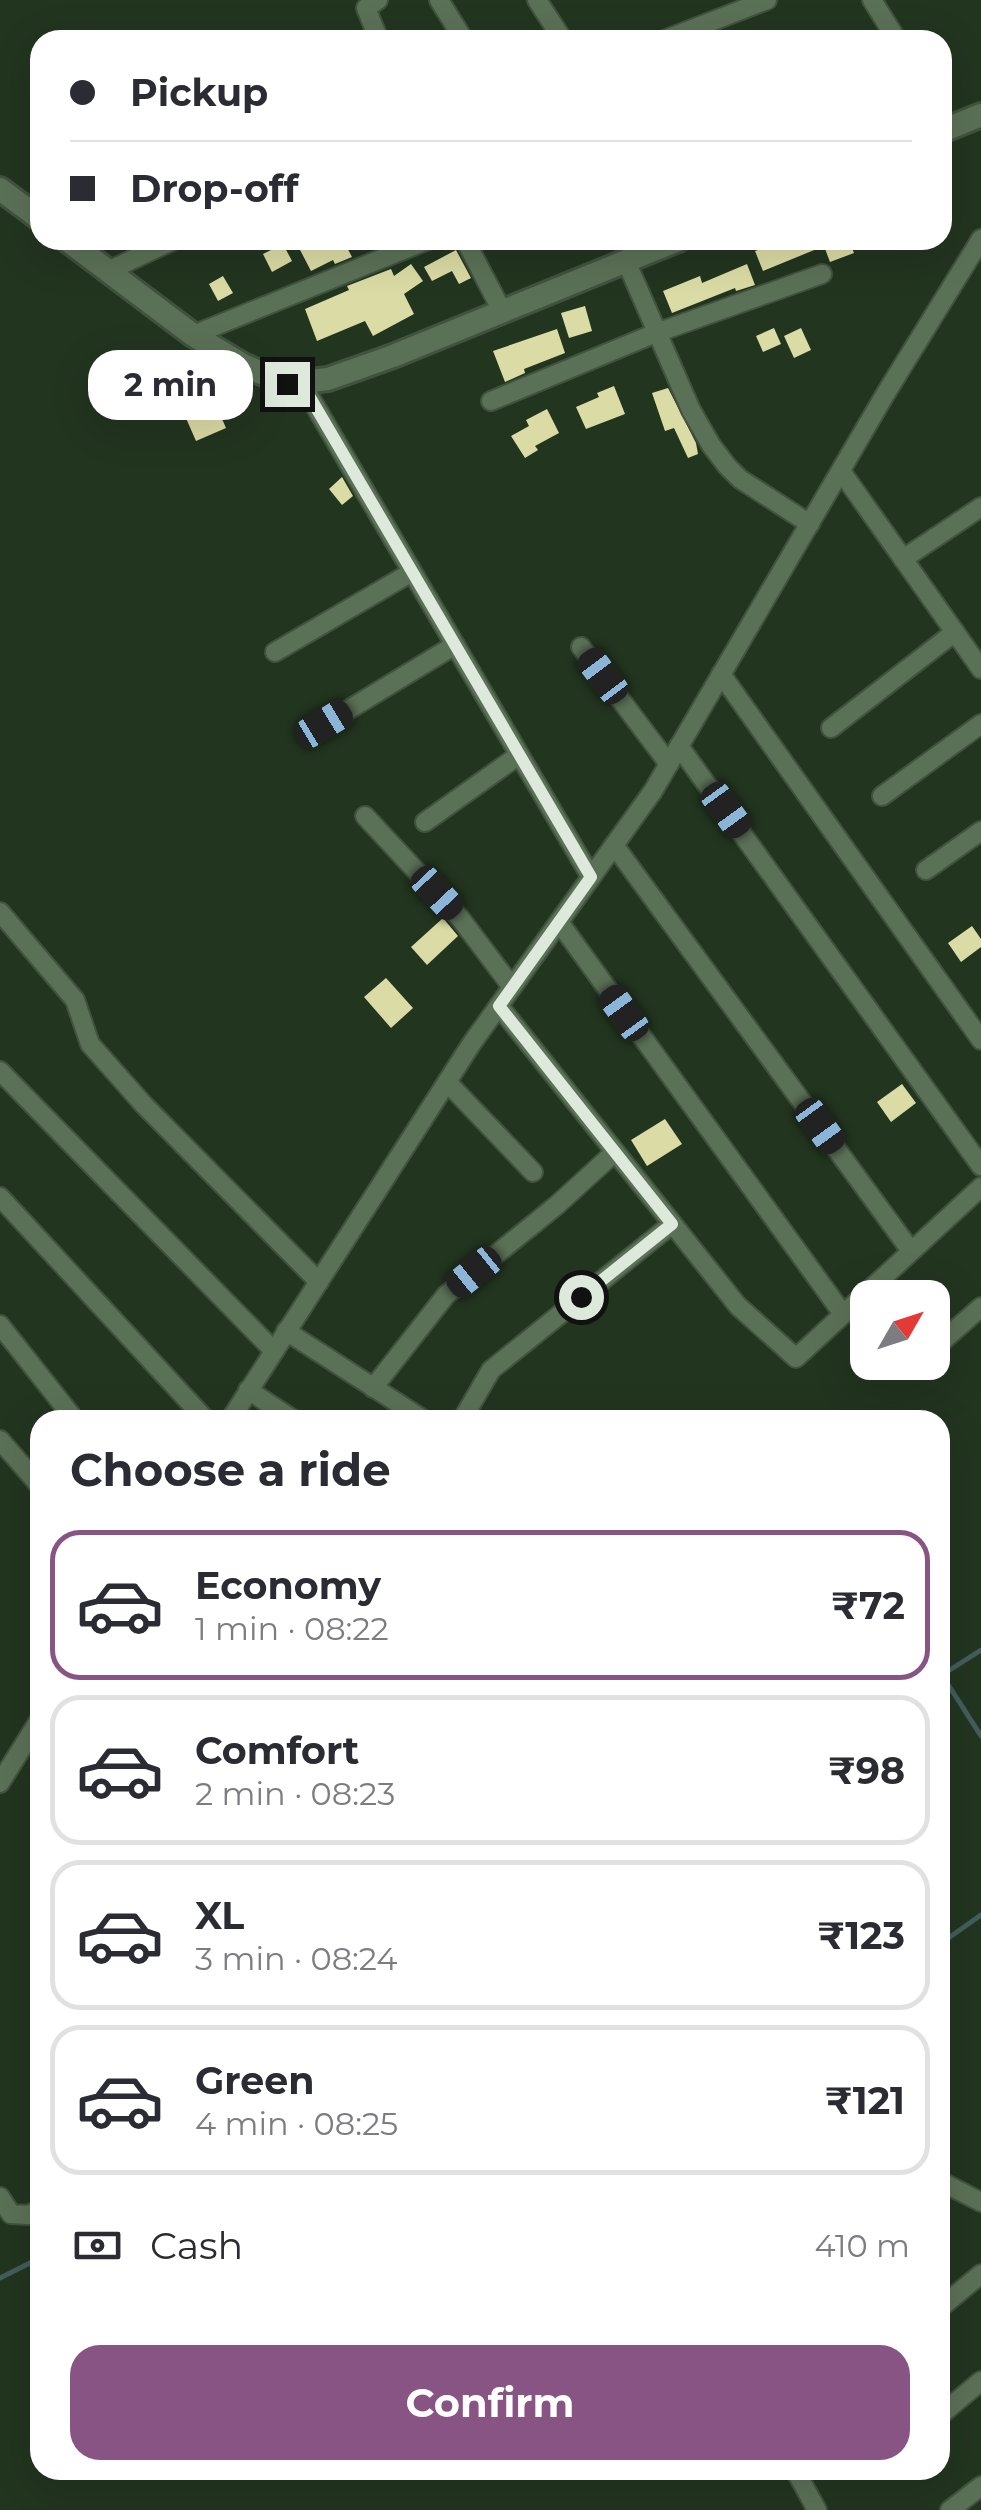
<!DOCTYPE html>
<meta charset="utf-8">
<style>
:root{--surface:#fff;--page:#f7f7f7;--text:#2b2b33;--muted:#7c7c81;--line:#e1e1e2;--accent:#885484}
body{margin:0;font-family:Montserrat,sans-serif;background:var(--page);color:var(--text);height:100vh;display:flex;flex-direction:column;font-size:38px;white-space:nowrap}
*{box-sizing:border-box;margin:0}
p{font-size:32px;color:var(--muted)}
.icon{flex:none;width:55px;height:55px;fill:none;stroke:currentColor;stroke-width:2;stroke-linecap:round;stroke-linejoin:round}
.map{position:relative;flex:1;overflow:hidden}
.details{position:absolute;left:30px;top:1410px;width:920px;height:1070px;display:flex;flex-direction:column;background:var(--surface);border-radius:30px;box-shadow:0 10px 40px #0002}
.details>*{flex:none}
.banner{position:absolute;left:30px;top:30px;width:922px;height:220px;border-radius:30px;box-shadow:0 10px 40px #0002;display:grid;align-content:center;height:220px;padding:0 40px;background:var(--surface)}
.needle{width:65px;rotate:51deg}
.fabs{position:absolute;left:850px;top:1280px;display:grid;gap:20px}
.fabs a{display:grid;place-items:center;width:100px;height:100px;border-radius:20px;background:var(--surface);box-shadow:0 10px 40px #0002;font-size:50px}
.end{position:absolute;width:45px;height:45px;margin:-22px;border:12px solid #ddeadb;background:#111;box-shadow:0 0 0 5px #111}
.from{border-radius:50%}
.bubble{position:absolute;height:70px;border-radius:30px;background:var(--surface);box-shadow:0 10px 40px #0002;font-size:32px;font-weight:700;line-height:70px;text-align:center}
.car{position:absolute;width:30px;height:60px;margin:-30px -15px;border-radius:12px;box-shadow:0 0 8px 2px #0007;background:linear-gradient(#222 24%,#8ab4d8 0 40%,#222 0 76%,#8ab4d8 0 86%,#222 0)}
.banner b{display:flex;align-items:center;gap:35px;height:95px;font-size:38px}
.banner b+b{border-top:2px solid var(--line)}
.banner i{width:25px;height:25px;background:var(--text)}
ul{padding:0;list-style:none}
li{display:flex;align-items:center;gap:30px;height:150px;margin:0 20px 15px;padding:0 20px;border:5px solid var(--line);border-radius:30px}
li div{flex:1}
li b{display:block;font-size:38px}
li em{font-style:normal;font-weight:700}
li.on{border-color:var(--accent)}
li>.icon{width:90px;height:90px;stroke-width:1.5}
h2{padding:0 40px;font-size:45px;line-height:120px}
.pay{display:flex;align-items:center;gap:25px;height:110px;padding:0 40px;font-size:38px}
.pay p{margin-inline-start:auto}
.cta{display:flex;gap:20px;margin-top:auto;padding:20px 40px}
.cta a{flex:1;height:115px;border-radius:30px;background:var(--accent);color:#fff;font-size:40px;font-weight:700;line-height:115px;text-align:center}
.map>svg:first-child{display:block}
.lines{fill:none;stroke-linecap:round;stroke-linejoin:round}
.stream{stroke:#425d5c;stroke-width:5}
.building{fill:#dbdba5}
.minor-casing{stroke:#41523e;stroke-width:22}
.tertiary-casing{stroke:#41523e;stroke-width:28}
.minor{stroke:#5b7157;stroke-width:18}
.tertiary{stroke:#5b7157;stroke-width:22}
.route{stroke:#ddeadb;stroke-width:12}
</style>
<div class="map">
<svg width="981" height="2510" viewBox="0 0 981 2510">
<rect width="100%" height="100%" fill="#22351f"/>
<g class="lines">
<g class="stream">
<path d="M 981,1650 L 942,1675 L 981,1736"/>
<path d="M 940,1944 L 981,1915"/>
<path d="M 0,2278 L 40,2258"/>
</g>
</g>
<g class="building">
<path d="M 310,240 L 343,240 L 352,257 L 335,264 L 333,260 L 311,271 L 298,246 Z"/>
<path d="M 801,240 L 849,240 L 854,253 L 830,262 L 824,246 L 763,271 L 755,251 L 782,241 L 784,247 Z"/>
<path d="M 283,244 L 292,261 L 272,272 L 263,254 Z"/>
<path d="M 456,250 L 471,278 L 459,284 L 452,271 L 432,281 L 424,267 Z"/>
<path d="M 411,264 L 423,281 L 404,294 L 414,314 L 373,336 L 365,321 L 317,341 L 305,309 L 349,290 L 347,286 L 391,269 L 394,276 Z"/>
<path d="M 747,264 L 755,285 L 736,291 L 735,288 L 672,313 L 663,291 L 700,276 L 702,283 Z"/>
<path d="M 223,276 L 233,293 L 218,301 L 209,284 Z"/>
<path d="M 585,306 L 592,331 L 569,338 L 561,313 Z"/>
<path d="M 774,328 L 781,344 L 763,352 L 756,336 Z"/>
<path d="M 801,328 L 811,350 L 794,358 L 784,336 Z"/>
<path d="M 557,329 L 565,353 L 524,369 L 525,373 L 505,382 L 493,351 Z"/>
<path d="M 205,380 L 226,428 L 196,441 L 175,393 Z"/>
<path d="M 614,386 L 625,414 L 586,429 L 576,407 L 599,397 L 597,393 Z"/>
<path d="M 668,388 L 696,443 L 698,454 L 688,458 L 674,428 L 665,431 L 652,393 Z"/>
<path d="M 547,409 L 559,433 L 535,446 L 538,450 L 525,458 L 511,436 L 529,426 L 526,420 Z"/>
<path d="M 342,477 L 353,496 L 342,505 L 329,489 Z"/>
<path d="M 443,918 L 458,936 L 427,965 L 411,947 Z"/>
<path d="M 972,926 L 981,939 L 981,947 L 961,962 L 948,943 Z"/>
<path d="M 386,978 L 413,1008 L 391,1028 L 364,997 Z"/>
<path d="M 902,1084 L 916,1103 L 891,1122 L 877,1102 Z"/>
<path d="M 665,1119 L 682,1144 L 647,1166 L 631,1140 Z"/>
</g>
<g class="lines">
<g class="minor-casing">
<g id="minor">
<path d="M 378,0 L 366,8 L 379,40"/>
<path d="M 439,0 L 464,40"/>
<path d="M 537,0 L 563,40"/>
<path d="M 872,0 L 897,40"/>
<path d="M 664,40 L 767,0"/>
<path d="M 465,240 L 502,311"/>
<path d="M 626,261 L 691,410 L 711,445 L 727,466 L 740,479 L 810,524"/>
<path d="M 108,271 L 174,240"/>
<path d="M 193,335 L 428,240"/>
<path d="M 301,382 L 591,877"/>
<path d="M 491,401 L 656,333 L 822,274"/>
<path d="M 841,471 L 981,669"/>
<path d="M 903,559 L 981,507"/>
<path d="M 581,647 L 669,764"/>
<path d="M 275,652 L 412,572"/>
<path d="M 721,674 L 981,1040"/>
<path d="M 325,724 L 455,645"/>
<path d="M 831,728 L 955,632"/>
<path d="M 679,746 L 981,1166"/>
<path d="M 882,796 L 981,724"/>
<path d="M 365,816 L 460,918 L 512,987"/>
<path d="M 425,822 L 519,755"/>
<path d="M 614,845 L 911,1251"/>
<path d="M 926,870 L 981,831"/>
<path d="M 0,912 L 75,1000 L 90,1044 L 144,1105 L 319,1282"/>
<path d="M 559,922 L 843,1314"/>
<path d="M 499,1006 L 738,1306 L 796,1358 L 981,1187"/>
<path d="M 0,1071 L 274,1351"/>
<path d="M 447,1082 L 533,1172"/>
<path d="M 0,1197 L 206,1420"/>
<path d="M 0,1325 L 75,1420"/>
<path d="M 286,1331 L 424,1420"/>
<path d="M 938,1345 L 981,1307"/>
<path d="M 373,1388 L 446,1295 L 557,1205 L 615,1152"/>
<path d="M 248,1390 L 294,1420"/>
<path d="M 230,1420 L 472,1043 L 653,791 L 886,393 L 981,239"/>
<path d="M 462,1420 L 491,1370 L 672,1224"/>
<path d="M 0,1440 L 40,1486"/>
<path d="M 0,1783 L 40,1719"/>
<path d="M 940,2181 L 981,2202"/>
<path d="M 0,2197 L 11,2214 L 28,2215 L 40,2210"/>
<path d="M 940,2308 L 981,2274"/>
<path d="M 944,2412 L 981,2381"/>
<path d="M 795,2470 L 817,2510"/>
<path d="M 950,2510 L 981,2486"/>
</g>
</g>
<g class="tertiary-casing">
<g id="tertiary">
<path d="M 942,131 L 981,115"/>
<path d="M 0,189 L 40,219"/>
<path d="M 67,240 L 193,335 L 243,365 L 287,384 L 328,379 L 393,356 L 678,240"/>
</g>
</g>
<use href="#minor" class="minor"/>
<use href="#tertiary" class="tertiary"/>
</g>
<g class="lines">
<path class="route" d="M 287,384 L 301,382 L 591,877 L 499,1006 L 672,1224 L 581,1297"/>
</g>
</svg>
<div class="fabs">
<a><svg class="needle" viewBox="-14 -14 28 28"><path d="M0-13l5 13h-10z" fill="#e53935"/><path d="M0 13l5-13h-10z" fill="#7c7c81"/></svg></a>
</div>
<i class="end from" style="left:581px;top:1297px"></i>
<i class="end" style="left:287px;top:384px"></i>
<div class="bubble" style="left:88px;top:350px;width:165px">2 min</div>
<i class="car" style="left:603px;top:676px;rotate:323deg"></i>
<i class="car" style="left:324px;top:724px;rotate:59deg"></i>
<i class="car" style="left:726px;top:810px;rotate:144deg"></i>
<i class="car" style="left:437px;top:893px;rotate:137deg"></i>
<i class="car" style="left:624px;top:1013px;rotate:324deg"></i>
<i class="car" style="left:820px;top:1126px;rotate:144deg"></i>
<i class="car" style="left:474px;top:1272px;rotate:231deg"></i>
<div class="banner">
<b><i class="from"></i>Pickup</b>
<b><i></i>Drop-off</b>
</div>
<section class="details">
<h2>Choose a ride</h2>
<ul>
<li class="on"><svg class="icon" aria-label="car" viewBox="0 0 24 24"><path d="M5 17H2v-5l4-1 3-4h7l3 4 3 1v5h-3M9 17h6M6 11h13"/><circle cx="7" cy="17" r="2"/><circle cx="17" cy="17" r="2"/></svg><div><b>Economy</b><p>1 min · 08:22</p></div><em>₹72</em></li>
<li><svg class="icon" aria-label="car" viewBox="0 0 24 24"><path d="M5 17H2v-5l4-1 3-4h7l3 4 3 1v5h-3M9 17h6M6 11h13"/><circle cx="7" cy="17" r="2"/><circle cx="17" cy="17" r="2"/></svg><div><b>Comfort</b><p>2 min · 08:23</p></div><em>₹98</em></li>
<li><svg class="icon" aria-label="car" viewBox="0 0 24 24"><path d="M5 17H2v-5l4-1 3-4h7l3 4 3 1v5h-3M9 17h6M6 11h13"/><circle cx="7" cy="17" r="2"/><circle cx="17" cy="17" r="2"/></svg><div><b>XL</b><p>3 min · 08:24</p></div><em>₹123</em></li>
<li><svg class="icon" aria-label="car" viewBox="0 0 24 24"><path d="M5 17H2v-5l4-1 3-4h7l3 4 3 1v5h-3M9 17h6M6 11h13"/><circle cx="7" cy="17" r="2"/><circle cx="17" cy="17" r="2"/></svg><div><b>Green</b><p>4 min · 08:25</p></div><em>₹121</em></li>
</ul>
<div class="pay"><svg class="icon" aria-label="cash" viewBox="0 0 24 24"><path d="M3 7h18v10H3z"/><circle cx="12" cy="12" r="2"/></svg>Cash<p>410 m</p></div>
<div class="cta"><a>Confirm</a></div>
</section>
</div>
